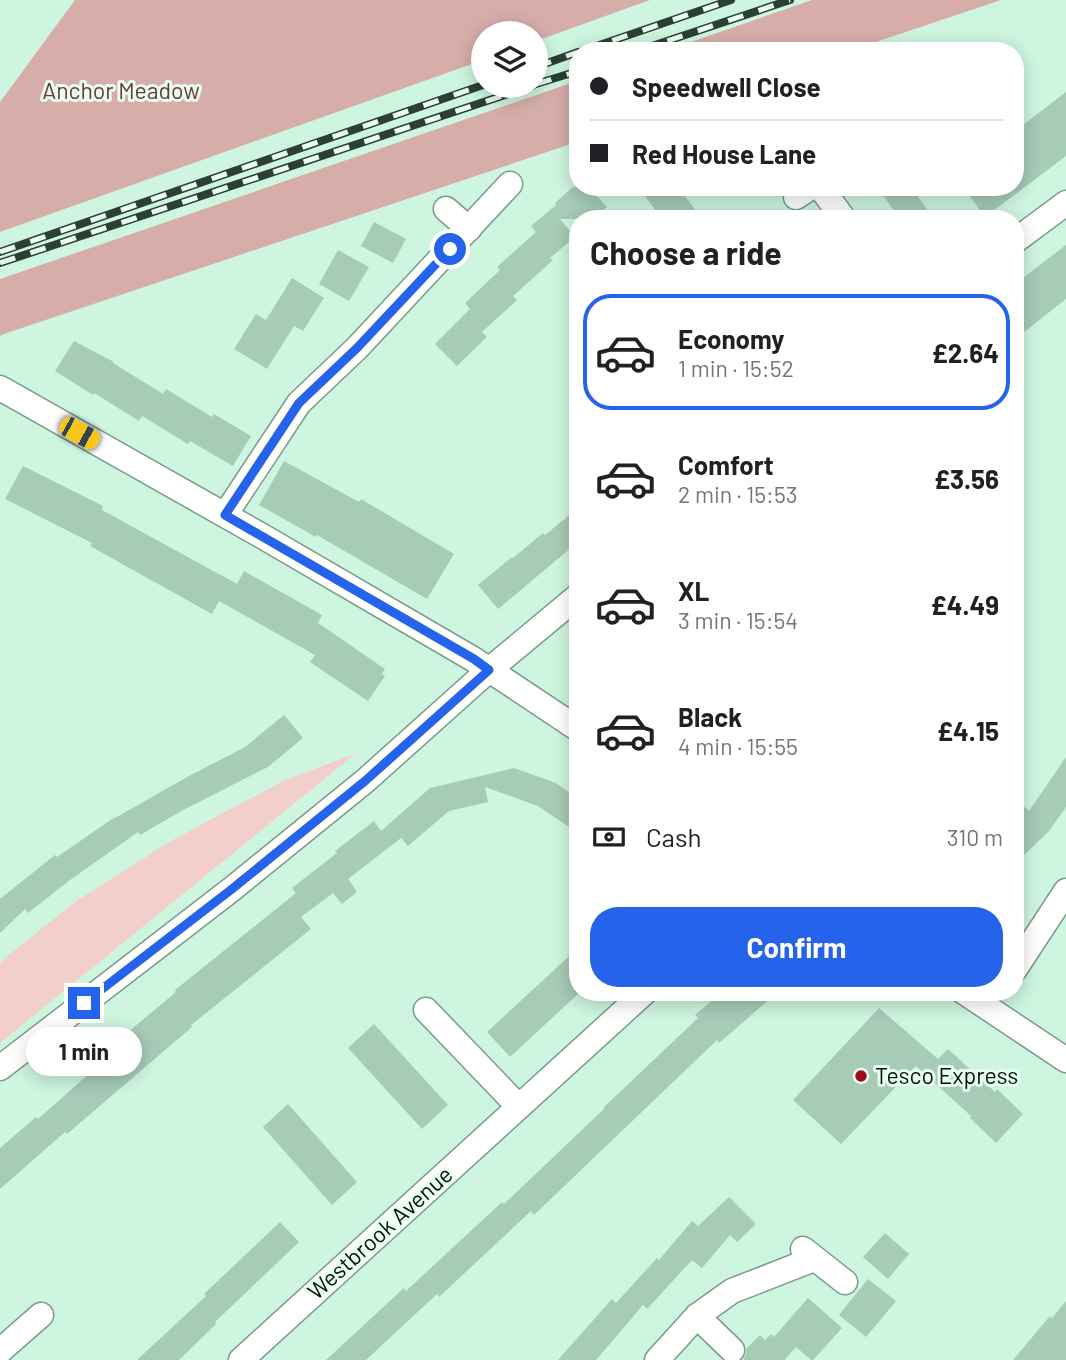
<!DOCTYPE html>
<meta charset="utf-8">
<style>
:root{--surface:#fff;--page:#f6f6f6;--text:#202124;--muted:#757577;--line:#e0e0e0;--accent:#2563eb}
body{margin:0;font-family:Barlow,sans-serif;background:var(--page);color:var(--text);height:100vh;display:flex;flex-direction:column;font-size:26px;white-space:nowrap}
*{box-sizing:border-box;margin:0}
p{font-size:23px;color:var(--muted)}
.icon{flex:none;width:38px;height:38px;fill:none;stroke:currentColor;stroke-width:2;stroke-linecap:round;stroke-linejoin:round}
.map{position:relative;flex:1;overflow:hidden}
.details{position:absolute;left:569px;top:210px;width:455px;height:791px;display:flex;flex-direction:column;background:var(--surface);border-radius:28px;box-shadow:0 4px 18px #0003}
.details>*{flex:none}
.guide{position:absolute;left:569px;top:42px;width:455px;height:154px;border-radius:28px;box-shadow:0 4px 18px #0003;display:grid;align-content:center;height:154px;padding:0 21px;background:var(--surface)}
.buttons{position:absolute;left:471px;top:21px;display:grid;gap:14px}
.buttons a{display:grid;place-items:center;width:77px;height:77px;border-radius:50%;background:var(--surface);box-shadow:0 4px 18px #0003;font-size:35px}
.end{position:absolute;width:32px;height:32px;margin:-16px;border:9px solid #2563eb;background:#fff;box-shadow:0 0 0 4px #fff}
.from{border-radius:50%}
.bubble{position:absolute;height:49px;border-radius:24px;background:var(--surface);box-shadow:0 4px 18px #0003;font-size:23px;font-weight:700;line-height:49px;text-align:center}
.car{position:absolute;width:21px;height:42px;margin:-21px -10px;border-radius:9px;box-shadow:0 0 5px 2px #0007;background:linear-gradient(#f5c518 24%,#345 0 40%,#f5c518 0 76%,#345 0 86%,#f5c518 0)}
.guide b{display:flex;align-items:center;gap:24px;height:66px;font-size:26px}
.guide b+b{border-top:2px solid var(--line)}
.guide i{width:18px;height:18px;background:var(--text)}
ul{padding:0;list-style:none}
li{display:flex;align-items:center;gap:21px;height:116px;margin:0 14px 10px;padding:0 7px;border:4px solid transparent;border-radius:28px}
li div{flex:1}
li b{display:block;font-size:26px}
li em{font-style:normal;font-weight:700}
li.current{border-color:var(--accent)}
li>.icon{width:63px;height:63px;stroke-width:1.5}
h2{padding:0 21px;font-size:32px;line-height:84px}
.pay{display:flex;align-items:center;gap:18px;height:77px;padding:0 21px;font-size:26px}
.pay p{margin-inline-start:auto}
.cta{display:flex;gap:14px;margin-top:auto;padding:14px 21px}
.cta a{flex:1;height:80px;border-radius:28px;background:var(--accent);color:#fff;font-size:28px;font-weight:700;line-height:80px;text-align:center}
.map>svg:first-child{display:block}
.green{fill:#f2cfcb}
.forest{fill:#d6ada9}
.building{fill:#a6cbb7}
.lines{fill:none;stroke-linecap:round;stroke-linejoin:round}
.minor-casing{stroke:#789c89;stroke-width:27}
.minor{stroke:#fff;stroke-width:24}
.rail-casing{stroke:#2d3f35;stroke-width:8}
.rail{stroke:#e7fef1;stroke-width:5;stroke-dasharray:16;stroke-linecap:butt}
.route{stroke:#2563eb;stroke-width:9}
.poi-dot{fill:#a40b19;stroke:#e7fef1;stroke-width:2.5}
.labels{text-anchor:middle;stroke-width:6;stroke-linejoin:round;paint-order:stroke}
.park-label{font-size:23px;fill:#6f3834;stroke:#e7fef1}
.poi-label{font-size:23px;fill:#04110a;stroke:#e7fef1;text-anchor:start}
.street-label{font-size:23px;fill:#04110a;stroke:#e7fef1}
</style>
<div class="map">
<svg width="1066" height="1360" viewBox="0 0 1066 1360">
<rect width="100%" height="100%" fill="#cef5e0"/>
<path class="green" d="M 355,754 L 0,1043 L 0,964 L 5,958 L 75,902 L 171,841 L 285,780 Z"/>
<g class="forest">
<path d="M 75,0 L 650,0 L 536,41 L 536,33 L 483,33 L 483,60 L 0,232 L 0,102 Z"/>
<path d="M 812,0 L 1001,0 L 849,51 L 665,51 Z"/>
<path d="M 577,81 L 577,142 L 1,335 L 0,337 L 0,279 Z"/>
</g>
<g class="building">
<path d="M 1066,92 L 1066,156 L 985,217 L 963,187 L 1015,187 L 1015,131 Z"/>
<path d="M 573,187 L 589,187 L 607,207 L 593,219 L 560,219 L 575,237 L 550,258 L 553,260 L 513,296 L 517,300 L 482,332 L 487,337 L 457,366 L 435,344 L 470,309 L 465,303 L 500,270 L 497,267 L 536,232 L 531,226 L 556,205 L 555,203 Z"/>
<path d="M 638,187 L 678,187 L 702,219 L 662,219 Z"/>
<path d="M 877,187 L 911,187 L 934,219 L 900,219 Z"/>
<path d="M 374,222 L 406,239 L 393,263 L 361,246 Z"/>
<path d="M 1066,245 L 1066,299 L 1015,339 L 1015,284 Z"/>
<path d="M 338,250 L 369,267 L 349,301 L 319,284 Z"/>
<path d="M 292,278 L 324,298 L 303,331 L 294,326 L 267,369 L 234,349 L 256,314 L 266,320 Z"/>
<path d="M 74,341 L 114,362 L 113,363 L 163,394 L 166,389 L 212,417 L 214,414 L 251,436 L 233,466 L 190,441 L 188,444 L 142,416 L 139,421 L 94,393 L 93,395 L 55,371 Z"/>
<path d="M 284,461 L 359,502 L 361,499 L 454,554 L 427,599 L 317,535 L 316,537 L 259,505 Z"/>
<path d="M 23,466 L 103,506 L 102,510 L 237,584 L 244,571 L 322,615 L 318,623 L 385,669 L 382,674 L 385,676 L 368,701 L 310,662 L 315,655 L 219,601 L 212,614 L 90,546 L 92,543 L 5,499 Z"/>
<path d="M 578,508 L 578,542 L 498,609 L 478,585 L 512,557 L 513,558 L 543,533 L 545,535 Z"/>
<path d="M 284,715 L 303,738 L 268,767 L 183,810 L 140,835 L 138,832 L 70,880 L 28,913 L 25,909 L 0,933 L 0,899 L 55,855 L 57,857 L 115,817 L 115,818 L 189,776 L 245,747 Z"/>
<path d="M 1066,757 L 1066,807 L 1049,831 L 1015,864 L 1015,817 L 1025,807 L 1029,811 Z"/>
<path d="M 514,768 L 556,783 L 578,799 L 578,833 L 538,806 L 485,787 L 488,802 L 449,811 L 408,846 L 401,838 L 348,879 L 357,892 L 342,904 L 333,893 L 301,917 L 311,929 L 191,1025 L 192,1027 L 67,1134 L 65,1132 L 0,1189 L 0,1148 L 36,1117 L 38,1119 L 101,1063 L 97,1058 L 176,992 L 175,990 L 296,893 L 292,888 L 337,853 L 335,851 L 374,821 L 381,831 L 430,788 Z"/>
<path d="M 578,948 L 578,994 L 510,1057 L 487,1032 Z"/>
<path d="M 722,992 L 778,992 L 719,1043 L 717,1040 L 534,1215 L 531,1211 L 439,1297 L 437,1294 L 366,1360 L 326,1360 L 404,1288 L 406,1291 L 502,1202 L 504,1204 L 605,1108 L 604,1107 L 698,1018 L 695,1015 Z"/>
<path d="M 879,1008 L 938,1059 L 948,1049 L 995,1092 L 997,1089 L 1023,1114 L 996,1143 L 970,1118 L 971,1116 L 916,1066 L 841,1144 L 793,1100 Z"/>
<path d="M 374,1024 L 448,1105 L 422,1129 L 348,1048 Z"/>
<path d="M 288,1104 L 357,1182 L 332,1205 L 263,1127 Z"/>
<path d="M 729,1197 L 756,1224 L 737,1242 L 730,1235 L 702,1268 L 692,1260 L 647,1309 L 643,1305 L 596,1360 L 558,1360 L 612,1299 L 616,1303 L 657,1258 L 659,1260 L 692,1221 L 698,1226 Z"/>
<path d="M 280,1222 L 299,1242 L 215,1322 L 216,1324 L 179,1360 L 137,1360 L 206,1296 L 204,1294 Z"/>
<path d="M 885,1233 L 909,1254 L 888,1279 L 863,1257 Z"/>
<path d="M 868,1279 L 896,1301 L 866,1337 L 839,1315 Z"/>
<path d="M 808,1298 L 842,1328 L 813,1360 L 811,1360 L 796,1347 L 785,1359 L 786,1360 L 743,1360 L 746,1354 L 746,1349 L 760,1335 L 765,1340 L 771,1334 L 774,1337 Z"/>
<path d="M 1066,1301 L 1066,1360 L 1013,1360 L 1050,1316 L 1052,1318 Z"/>
</g>
<g class="lines">
<g class="minor-casing">
<g id="minor">
<path d="M 820,187 L 844,219"/>
<path d="M 796,197 L 811,187"/>
<path d="M 446,209 L 469,229"/>
<path d="M 1015,241 L 1066,203"/>
<path d="M 0,388 L 262,536 L 473,659 L 578,729"/>
<path d="M 225,515 L 299,403 L 357,348 L 510,184"/>
<path d="M 1015,969 L 1066,891"/>
<path d="M 964,992 L 1066,1060"/>
<path d="M 426,1010 L 518,1106"/>
<path d="M 0,1068 L 232,889 L 365,781 L 489,670 L 578,596"/>
<path d="M 803,1249 L 845,1282"/>
<path d="M 697,1316 L 732,1350"/>
<path d="M 0,1351 L 41,1315"/>
<path d="M 241,1360 L 645,992"/>
<path d="M 657,1360 L 697,1316 L 732,1291 L 814,1259"/>
</g>
</g>
<use href="#minor" class="minor"/>
<g class="rail-casing">
<g id="rail">
<path d="M 582,51 L 731,0"/>
<path d="M 637,51 L 790,0"/>
<path d="M 536,67 L 578,52"/>
<path d="M 536,84 L 578,71"/>
<path d="M 0,252 L 483,85"/>
<path d="M 0,263 L 532,86"/>
</g>
</g>
<use href="#rail" class="rail"/>
</g>
<g class="lines">
<path class="route" d="M 84,1003 L 232,889 L 365,781 L 489,670 L 474,659 L 225,515 L 299,403 L 357,348 L 450,249"/>
</g>
<circle class="poi-dot" cx="861" cy="1076" r="7"/>
<g class="labels">
<g class="park-label">
<text x="121" y="99">Anchor Meadow</text>
</g>
<g class="poi-label">
<text x="875" y="1084">Tesco Express</text>
</g>
<g class="street-label">
<text transform="translate(380 1233) rotate(-42)" y="8">Westbrook Avenue</text>
</g>
</g>
</svg>
<div class="buttons">
<a><svg class="icon" aria-label="layers" viewBox="0 0 24 24"><path d="M12 4l9 5-9 5-9-5zM3 14l9 5 9-5"/></svg></a>
</div>
<i class="end from" style="left:450px;top:249px"></i>
<i class="end" style="left:84px;top:1003px"></i>
<div class="bubble" style="left:26px;top:1027px;width:116px">1 min</div>
<i class="car" style="left:79px;top:433px;rotate:119deg"></i>
<div class="guide">
<b><i class="from"></i>Speedwell Close</b>
<b><i></i>Red House Lane</b>
</div>
<section class="details">
<h2>Choose a ride</h2>
<ul>
<li class="current"><svg class="icon" aria-label="car" viewBox="0 0 24 24"><path d="M5 17H2v-5l4-1 3-4h7l3 4 3 1v5h-3M9 17h6M6 11h13"/><circle cx="7" cy="17" r="2"/><circle cx="17" cy="17" r="2"/></svg><div><b>Economy</b><p>1 min · 15:52</p></div><em>£2.64</em></li>
<li><svg class="icon" aria-label="car" viewBox="0 0 24 24"><path d="M5 17H2v-5l4-1 3-4h7l3 4 3 1v5h-3M9 17h6M6 11h13"/><circle cx="7" cy="17" r="2"/><circle cx="17" cy="17" r="2"/></svg><div><b>Comfort</b><p>2 min · 15:53</p></div><em>£3.56</em></li>
<li><svg class="icon" aria-label="car" viewBox="0 0 24 24"><path d="M5 17H2v-5l4-1 3-4h7l3 4 3 1v5h-3M9 17h6M6 11h13"/><circle cx="7" cy="17" r="2"/><circle cx="17" cy="17" r="2"/></svg><div><b>XL</b><p>3 min · 15:54</p></div><em>£4.49</em></li>
<li><svg class="icon" aria-label="car" viewBox="0 0 24 24"><path d="M5 17H2v-5l4-1 3-4h7l3 4 3 1v5h-3M9 17h6M6 11h13"/><circle cx="7" cy="17" r="2"/><circle cx="17" cy="17" r="2"/></svg><div><b>Black</b><p>4 min · 15:55</p></div><em>£4.15</em></li>
</ul>
<div class="pay"><svg class="icon" aria-label="cash" viewBox="0 0 24 24"><path d="M3 7h18v10H3z"/><circle cx="12" cy="12" r="2"/></svg>Cash<p>310 m</p></div>
<div class="cta"><a>Confirm</a></div>
</section>
</div>
